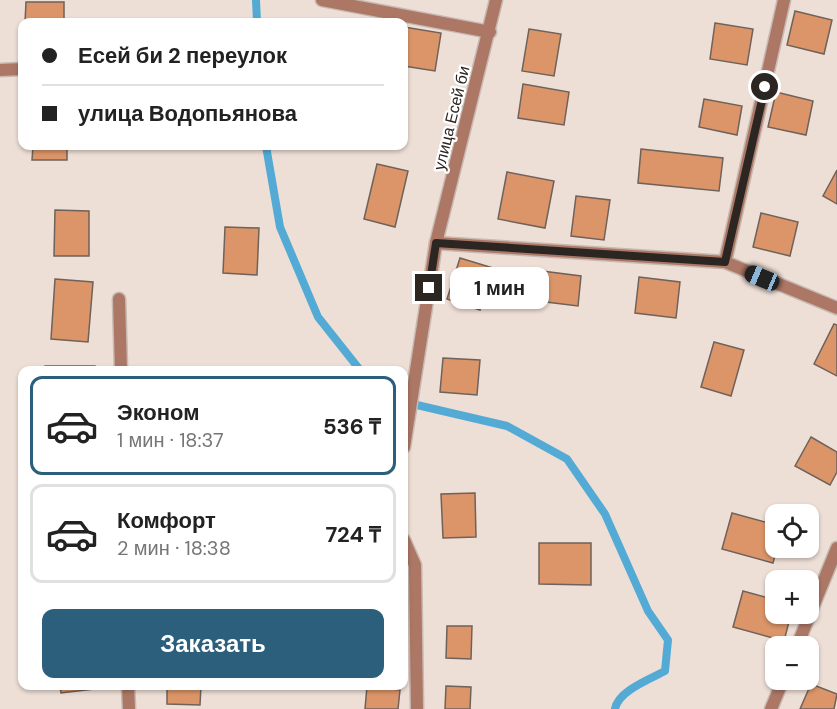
<!DOCTYPE html>
<html lang="ru">
<meta charset="utf-8">
<style>
:root{--surface:#fff;--page:#f2f2f2;--text:#222;--muted:#767676;--line:#e0e0e0;--accent:#2c5f7c}
body{margin:0;font-family:"DM Sans",sans-serif;background:var(--page);color:var(--text);height:100vh;display:flex;flex-direction:column;font-size:22px;white-space:nowrap}
*{box-sizing:border-box;margin:0}
p{font-size:20px;color:var(--muted)}
.icon{flex:none;width:33px;height:33px;fill:none;stroke:currentColor;stroke-width:2;stroke-linecap:round;stroke-linejoin:round}
.map{position:relative;flex:1;overflow:hidden}
.panel{position:absolute;left:18px;top:366px;width:390px;height:324px;display:flex;flex-direction:column;background:var(--surface);border-radius:12px;box-shadow:0 2px 4px #0004}
.panel>*{flex:none}
.guide{position:absolute;left:18px;top:18px;width:390px;height:132px;border-radius:12px;box-shadow:0 2px 4px #0004;display:grid;align-content:center;height:132px;padding:0 24px;background:var(--surface)}
.fabs{position:absolute;left:765px;top:504px;display:grid;gap:12px}
.fabs a{display:grid;place-items:center;width:54px;height:54px;border-radius:12px;background:var(--surface);box-shadow:0 2px 4px #0004;font-size:30px}
.end{position:absolute;width:27px;height:27px;margin:-14px;border:8px solid #2c2623;background:#fff;box-shadow:0 0 0 3px #fff}
.from{border-radius:50%}
.bubble{position:absolute;height:42px;border-radius:12px;background:var(--surface);box-shadow:0 2px 4px #0004;font-size:20px;font-weight:700;line-height:42px;text-align:center}
.car{position:absolute;width:18px;height:36px;margin:-18px -9px;border-radius:8px;box-shadow:0 0 4px 2px #0007;background:linear-gradient(#222 24%,#8ab4d8 0 40%,#222 0 76%,#8ab4d8 0 86%,#222 0)}
.guide b{display:flex;align-items:center;gap:21px;height:57px;font-size:22px}
.guide b+b{border-top:2px solid var(--line)}
.guide i{width:15px;height:15px;background:var(--text)}
ul{padding:10px 0 0;list-style:none}
li{display:flex;align-items:center;gap:18px;height:99px;margin:0 12px 9px;padding:0 12px;border:3px solid var(--line);border-radius:12px}
li div{flex:1}
li b{display:block;font-size:22px}
li em{font-style:normal;font-weight:700}
li.selected{border-color:var(--accent)}
li>.icon{width:54px;height:54px;stroke-width:1.5}
.cta{display:flex;gap:12px;margin-top:auto;padding:12px 24px}
.cta a{flex:1;height:69px;border-radius:12px;background:var(--accent);color:#fff;font-size:24px;font-weight:700;line-height:69px;text-align:center}
.map>svg:first-child{display:block}
.lines{fill:none;stroke-linecap:round;stroke-linejoin:round}
.stream{stroke:#53abd5;stroke-width:8}
.building{fill:#db9569;stroke:#6f625a;stroke-width:1.5}
.street-casing{stroke:#c7bab2;stroke-width:15}
.street{stroke:#ad7766;stroke-width:12}
.route{stroke:#2c2623;stroke-width:8}
.labels{text-anchor:middle;stroke-width:4.5;stroke-linejoin:round;paint-order:stroke}
.street-label{font-size:16px;fill:#2c2623;stroke:#fff}
</style>
<div class="map">
<svg width="837" height="709" viewBox="0 0 837 709">
<rect width="100%" height="100%" fill="#eedfd6"/>
<g class="lines">
<g class="stream">
<path d="M 256,0 L 257,22"/>
<path d="M 266,146 L 280,227 L 318,317 L 360,370"/>
<path d="M 404,402 L 507,426 L 567,459 L 605,514 L 648,611 L 668,640 L 665,671 C 650,679 618,691 615,709"/>
</g>
</g>
<g class="building">
<path d="M 26,2 L 64,2 L 64,22 L 25,22 Z"/>
<path d="M 795,11 L 832,20 L 824,54 L 787,45 Z"/>
<path d="M 715,23 L 753,29 L 747,65 L 710,59 Z"/>
<path d="M 404,27 L 441,33 L 435,71 L 404,66 Z"/>
<path d="M 529,29 L 561,34 L 554,76 L 522,71 Z"/>
<path d="M 523,84 L 569,92 L 564,125 L 518,118 Z"/>
<path d="M 776,92 L 813,101 L 806,135 L 768,127 Z"/>
<path d="M 704,99 L 742,106 L 737,135 L 699,127 Z"/>
<path d="M 33,146 L 67,146 L 67,160 L 32,160 Z"/>
<path d="M 641,149 L 723,158 L 719,191 L 638,183 Z"/>
<path d="M 377,164 L 408,171 L 395,227 L 364,219 Z"/>
<path d="M 837,170 L 837,204 L 823,196 Z"/>
<path d="M 507,172 L 554,181 L 545,228 L 498,219 Z"/>
<path d="M 576,196 L 610,200 L 604,240 L 571,236 Z"/>
<path d="M 55,210 L 89,211 L 89,256 L 54,256 Z"/>
<path d="M 761,213 L 798,222 L 790,256 L 753,247 Z"/>
<path d="M 225,227 L 259,228 L 257,275 L 223,273 Z"/>
<path d="M 460,258 L 493,268 L 480,310 L 447,299 Z"/>
<path d="M 542,271 L 581,276 L 578,306 L 538,301 Z"/>
<path d="M 639,277 L 680,282 L 676,318 L 635,313 Z"/>
<path d="M 55,279 L 93,282 L 88,342 L 51,339 Z"/>
<path d="M 834,324 L 837,325 L 837,376 L 814,364 Z"/>
<path d="M 714,342 L 744,350 L 731,396 L 701,387 Z"/>
<path d="M 443,358 L 480,360 L 477,395 L 440,392 Z"/>
<rect x="45" y="366" width="50" height="4"/>
<path d="M 811,437 L 837,452 L 837,472 L 830,485 L 795,466 Z"/>
<path d="M 475,493 L 476,537 L 443,538 L 441,494 Z"/>
<path d="M 732,513 L 776,525 L 777,548 L 773,563 L 722,549 Z"/>
<path d="M 539,543 L 591,543 L 591,585 L 539,584 Z"/>
<path d="M 743,591 L 776,600 L 776,614 L 791,614 L 784,641 L 733,627 Z"/>
<path d="M 447,626 L 472,626 L 471,659 L 446,658 Z"/>
<path d="M 811,684 L 837,694 L 834,709 L 800,709 Z"/>
<path d="M 60,686 L 94,686 L 94,689 L 61,693 Z"/>
<path d="M 167,686 L 201,686 L 200,705 L 167,704 Z"/>
<path d="M 367,686 L 400,690 L 398,709 L 365,709 Z"/>
<path d="M 446,686 L 471,687 L 470,709 L 445,709 Z"/>
</g>
<g class="lines">
<g class="street-casing">
<g id="street">
<path d="M 322,0 L 490,32"/>
<path d="M 0,70 L 22,69"/>
<path d="M 436,243 L 725,262 L 837,308"/>
<path d="M 725,262 L 784,0"/>
<path d="M 119,299 L 121,370"/>
<path d="M 404,447 L 436,243 L 496,0"/>
<path d="M 404,540 L 415,565 L 417,709"/>
<path d="M 797,646 L 837,548"/>
<path d="M 128,686 L 129,709"/>
<path d="M 771,709 L 783,680"/>
</g>
</g>
<use href="#street" class="street"/>
</g>
<g class="lines">
<path class="route" d="M 429,288 L 436,243 L 725,262 L 765,87"/>
</g>
<g class="labels">
<g class="street-label">
<text transform="translate(451 118) rotate(-76)" y="6">улица Есей би</text>
</g>
</g>
</svg>
<div class="fabs">
<a><svg class="icon" aria-label="locate" viewBox="0 0 24 24"><circle cx="12" cy="12" r="6"/><path d="M12 2v4M12 18v4M2 12h4M18 12h4"/></svg></a>
<a>+</a>
<a>−</a>
</div>
<i class="end from" style="left:765px;top:87px"></i>
<i class="end" style="left:429px;top:288px"></i>
<div class="bubble" style="left:450px;top:267px;width:99px">1 мин</div>
<i class="car" style="left:762px;top:278px;rotate:293deg"></i>
<div class="guide">
<b><i class="from"></i>Есей би 2 переулок</b>
<b><i></i>улица Водопьянова</b>
</div>
<section class="panel">
<ul>
<li class="selected"><svg class="icon" aria-label="car" viewBox="0 0 24 24"><path d="M5 17H2v-5l4-1 3-4h7l3 4 3 1v5h-3M9 17h6M6 11h13"/><circle cx="7" cy="17" r="2"/><circle cx="17" cy="17" r="2"/></svg><div><b>Эконом</b><p>1 мин · 18:37</p></div><em>536 ₸</em></li>
<li><svg class="icon" aria-label="car" viewBox="0 0 24 24"><path d="M5 17H2v-5l4-1 3-4h7l3 4 3 1v5h-3M9 17h6M6 11h13"/><circle cx="7" cy="17" r="2"/><circle cx="17" cy="17" r="2"/></svg><div><b>Комфорт</b><p>2 мин · 18:38</p></div><em>724 ₸</em></li>
</ul>
<div class="cta"><a>Заказать</a></div>
</section>
</div>
